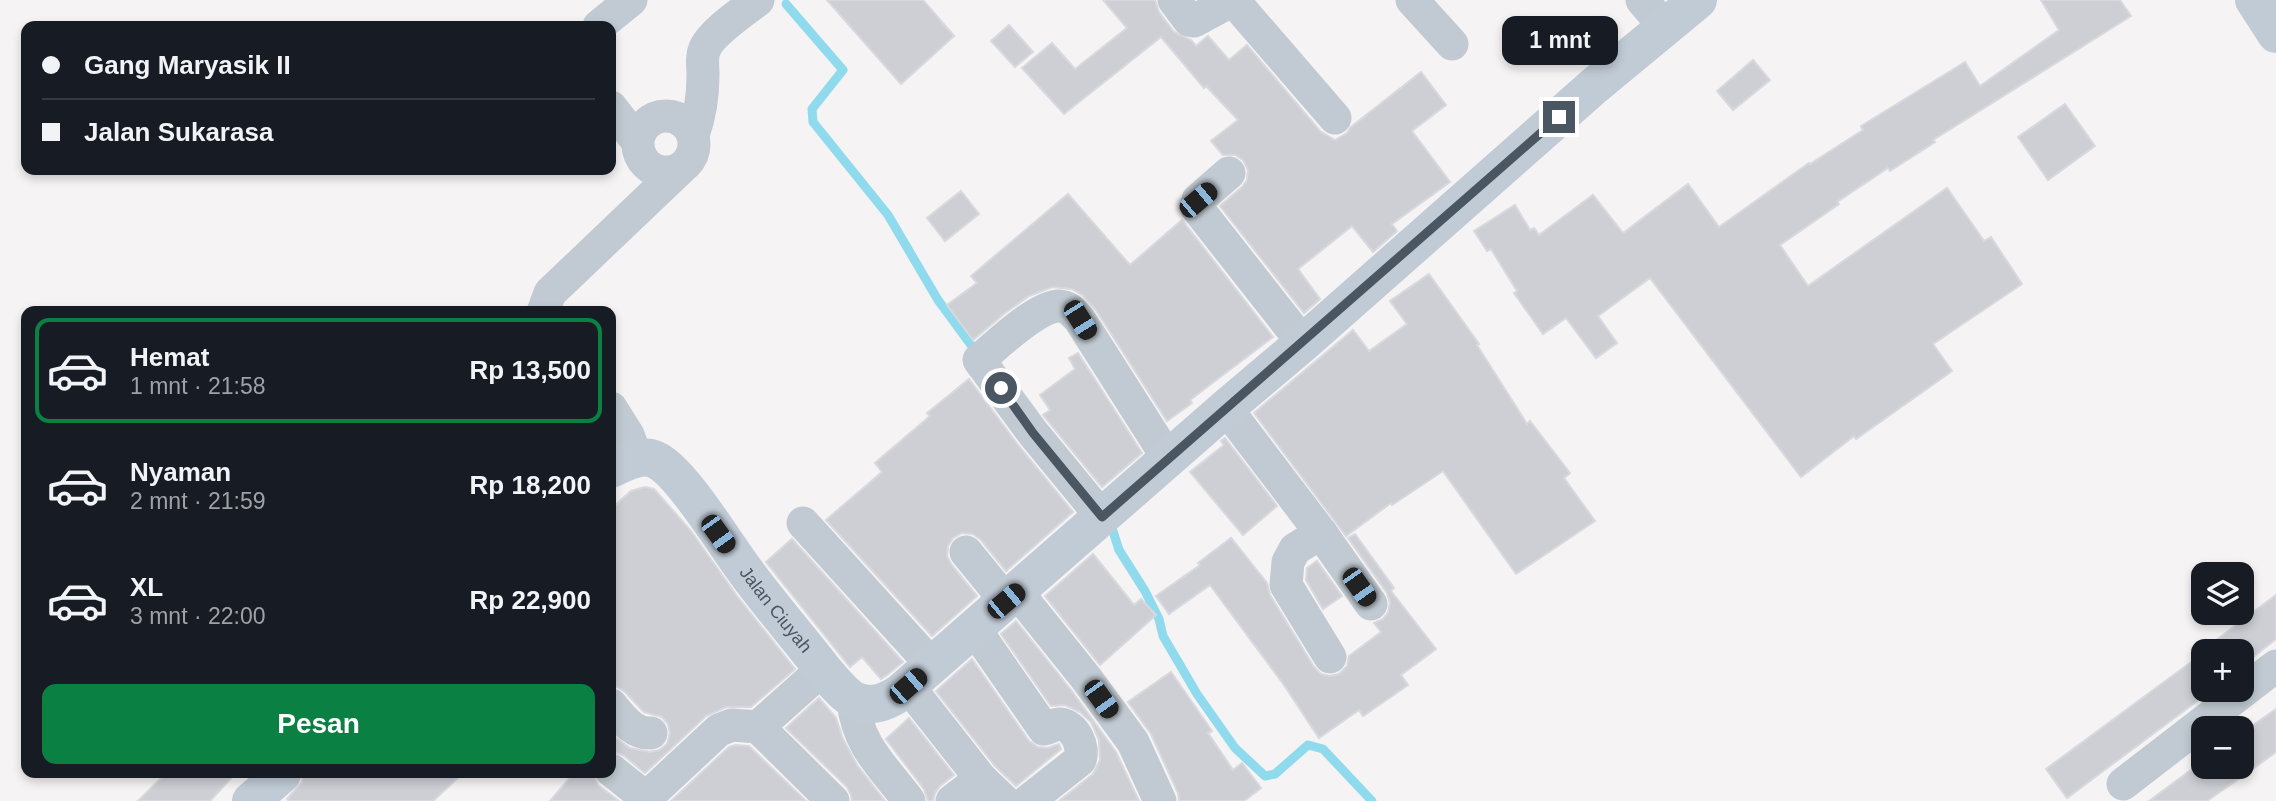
<!DOCTYPE html>
<html lang="id">
<meta charset="utf-8">
<style>
:root{--surface:#171b24;--page:#242831;--text:#f1f3f6;--muted:#9ea1a6;--line:#363941;--accent:#0b8043}
body{margin:0;font-family:Helvetica,sans-serif;background:var(--page);color:var(--text);height:100vh;display:flex;flex-direction:column;font-size:26px;white-space:nowrap}
*{box-sizing:border-box;margin:0}
p{font-size:23px;color:var(--muted)}
.icon{flex:none;width:38px;height:38px;fill:none;stroke:currentColor;stroke-width:2;stroke-linecap:round;stroke-linejoin:round}
.map{position:relative;flex:1;overflow:hidden}
.panel{position:absolute;left:21px;top:306px;width:595px;height:472px;display:flex;flex-direction:column;background:var(--surface);border-radius:14px;box-shadow:0 4px 10px #0003}
.panel>*{flex:none}
.top-card{position:absolute;left:21px;top:21px;width:595px;height:154px;border-radius:14px;box-shadow:0 4px 10px #0003;display:grid;align-content:center;height:154px;padding:0 21px;background:var(--surface)}
.controls{position:absolute;left:2191px;top:562px;display:grid;gap:14px}
.controls a{display:grid;place-items:center;width:63px;height:63px;border-radius:14px;background:var(--surface);box-shadow:0 4px 10px #0003;font-size:35px}
.end{position:absolute;width:32px;height:32px;margin:-16px;border:9px solid #4a5661;background:#fff;box-shadow:0 0 0 4px #fff}
.from{border-radius:50%}
.bubble{position:absolute;height:49px;border-radius:14px;background:var(--surface);box-shadow:0 4px 10px #0003;font-size:23px;font-weight:700;line-height:49px;text-align:center}
.car{position:absolute;width:21px;height:42px;margin:-21px -10px;border-radius:9px;box-shadow:0 0 5px 2px #0007;background:linear-gradient(#222 24%,#8ab4d8 0 40%,#222 0 76%,#8ab4d8 0 86%,#222 0)}
.top-card b{display:flex;align-items:center;gap:24px;height:66px;font-size:26px}
.top-card b+b{border-top:2px solid var(--line)}
.top-card i{width:18px;height:18px;background:var(--text)}
ul{padding:12px 0 0;list-style:none}
li{display:flex;align-items:center;gap:21px;height:105px;margin:0 14px 10px;padding:0 7px;border:4px solid transparent;border-radius:14px}
li div{flex:1}
li b{display:block;font-size:26px}
li em{font-style:normal;font-weight:700}
li.active{border-color:var(--accent)}
li>.icon{width:63px;height:63px;stroke-width:1.5}
.action{display:flex;gap:14px;margin-top:auto;padding:14px 21px}
.action a{flex:1;height:80px;border-radius:14px;background:var(--accent);color:#fff;font-size:28px;font-weight:700;line-height:80px;text-align:center}
.map>svg:first-child{display:block}
.lines{fill:none;stroke-linecap:round;stroke-linejoin:round}
.stream{stroke:#90daee;stroke-width:9}
.building{fill:#cdcfd5;stroke:#d7d9de;stroke-width:2}
.street{stroke:#c1cad2;stroke-width:33}
.secondary{stroke:#c1cbd6;stroke-width:38}
.route{stroke:#4a5661;stroke-width:9}
.labels{text-anchor:middle;stroke-width:5;stroke-linejoin:round;paint-order:stroke}
.street-label{font-size:18px;fill:#4a5661;stroke:#fff}
</style>
<div class="map">
<svg width="2276" height="801" viewBox="0 0 2276 801">
<rect width="100%" height="100%" fill="#f5f3f3"/>
<g class="lines">
<g class="stream">
<path d="M 786,4 L 843,70 L 812,109 L 813,122 L 888,215 L 938,300 L 977,353"/>
<path d="M 1110,522 L 1119,550 L 1145,591 L 1159,619 L 1163,636 L 1197,694 L 1235,748 L 1265,776 L 1275,774 L 1308,745 L 1323,749 L 1372,801"/>
</g>
</g>
<g class="building">
<path d="M 827,0 L 923,0 L 954,36 L 901,84 Z"/>
<path d="M 1103,0 L 1155,0 L 1159,12 L 1174,32 L 1191,40 L 1196,46 L 1208,36 L 1229,60 L 1247,45 L 1320,131 L 1335,140 L 1347,133 L 1351,127 L 1421,72 L 1446,105 L 1412,131 L 1450,182 L 1392,224 L 1397,231 L 1373,252 L 1352,226 L 1298,269 L 1320,299 L 1304,313 L 1220,206 L 1242,187 L 1247,180 L 1248,170 L 1243,160 L 1235,155 L 1223,155 L 1211,141 L 1238,120 L 1206,86 L 1204,88 L 1161,37 L 1064,114 L 1022,68 L 1052,43 L 1075,69 L 1127,28 Z"/>
<path d="M 2041,0 L 2120,0 L 2131,16 L 1933,140 L 1935,142 L 1890,171 L 1888,168 L 1837,202 L 1839,204 L 1780,245 L 1808,286 L 1947,188 L 1984,241 L 1991,237 L 2022,284 L 1933,344 L 1952,371 L 1856,439 L 1854,436 L 1801,477 L 1650,278 L 1598,316 L 1617,343 L 1596,358 L 1566,318 L 1543,334 L 1514,293 L 1517,291 L 1491,249 L 1487,251 L 1474,231 L 1515,205 L 1530,230 L 1534,228 L 1539,235 L 1593,195 L 1623,233 L 1688,184 L 1719,227 L 1809,163 L 1810,164 L 1863,130 L 1861,126 L 1965,62 L 1980,86 L 2059,30 Z"/>
<path d="M 1009,25 L 1033,52 L 1015,67 L 991,41 Z"/>
<path d="M 1753,60 L 1770,80 L 1733,110 L 1717,91 Z"/>
<path d="M 2065,104 L 2095,146 L 2048,180 L 2018,137 Z"/>
<path d="M 961,191 L 979,214 L 945,241 L 927,218 Z"/>
<path d="M 1068,194 L 1130,265 L 1182,220 L 1273,337 L 1190,400 L 1192,403 L 1167,421 L 1096,310 L 1083,295 L 1072,289 L 1052,287 L 1029,296 L 1005,313 L 973,340 L 947,305 L 977,283 L 971,276 Z"/>
<path d="M 1429,274 L 1479,344 L 1477,345 L 1527,424 L 1530,421 L 1570,473 L 1564,478 L 1595,521 L 1516,574 L 1443,471 L 1392,505 L 1391,503 L 1346,536 L 1254,413 L 1353,330 L 1369,351 L 1407,324 L 1390,301 Z"/>
<path d="M 1078,353 L 1142,453 L 1102,487 L 1043,415 L 1050,410 L 1040,395 L 1075,369 L 1069,358 Z"/>
<path d="M 969,379 L 1018,445 L 1073,512 L 1006,571 L 981,540 L 973,534 L 962,533 L 953,538 L 948,546 L 947,556 L 951,564 L 977,596 L 932,636 L 826,520 L 882,472 L 875,463 L 930,416 L 927,413 Z"/>
<path d="M 1225,438 L 1277,506 L 1243,535 L 1190,472 L 1224,445 L 1221,441 Z"/>
<path d="M 645,487 L 654,489 L 691,531 L 737,596 L 795,669 L 751,707 L 726,707 L 706,716 L 645,773 L 623,755 L 611,751 L 611,734 L 630,748 L 650,752 L 659,750 L 667,744 L 670,733 L 668,724 L 662,717 L 644,712 L 625,692 L 618,687 L 611,686 L 611,509 L 631,491 Z"/>
<path d="M 1355,534 L 1394,588 L 1391,591 L 1436,649 L 1401,675 L 1408,685 L 1363,716 L 1359,710 L 1319,738 L 1284,685 L 1210,585 L 1169,614 L 1156,596 L 1200,565 L 1198,563 L 1231,538 L 1267,583 L 1270,595 L 1314,667 L 1321,674 L 1330,676 L 1339,674 L 1347,666 L 1349,656 L 1381,632 L 1374,623 L 1383,619 L 1388,613 L 1390,603 L 1387,593 L 1348,538 Z"/>
<path d="M 792,539 L 903,662 L 887,675 L 881,679 L 862,657 L 850,667 L 766,562 Z"/>
<path d="M 1093,554 L 1134,605 L 1141,599 L 1156,615 L 1100,665 L 1045,596 Z"/>
<path d="M 1317,561 L 1342,596 L 1323,609 L 1306,580 L 1307,568 Z"/>
<path d="M 2276,595 L 2276,639 L 2242,666 L 2242,651 L 2203,651 L 2203,690 L 2212,690 L 2067,798 L 2046,769 L 2202,654 L 2200,652 Z"/>
<path d="M 1016,621 L 1071,690 L 1116,752 L 1139,801 L 1059,801 L 1093,774 L 1100,760 L 1099,740 L 1091,722 L 1080,712 L 1065,705 L 1051,706 L 1001,634 Z"/>
<path d="M 972,659 L 1029,741 L 1038,747 L 1048,748 L 1059,744 L 1061,749 L 1016,786 L 995,766 L 936,691 Z"/>
<path d="M 1171,672 L 1212,731 L 1208,733 L 1233,770 L 1242,763 L 1261,788 L 1244,801 L 1179,801 L 1178,793 L 1151,734 L 1128,702 Z"/>
<path d="M 819,698 L 836,718 L 843,739 L 857,765 L 885,801 L 852,801 L 851,795 L 847,787 L 786,728 Z"/>
<path d="M 2276,709 L 2276,752 L 2250,771 L 2207,801 L 2149,801 L 2203,761 L 2203,766 L 2242,766 L 2242,733 Z"/>
<path d="M 909,718 L 954,775 L 940,786 L 935,793 L 933,801 L 928,801 L 924,789 L 886,739 Z"/>
<path d="M 735,745 L 749,746 L 806,801 L 671,801 L 729,747 Z"/>
<path d="M 165,774 L 235,774 L 210,801 L 138,801 Z"/>
<path d="M 303,774 L 462,774 L 433,801 L 289,801 L 287,799 L 302,782 Z"/>
<path d="M 573,774 L 593,774 L 598,785 L 619,801 L 550,801 Z"/>
</g>
<g class="lines">
<g class="street">
<path d="M 1174,0 L 1189,20 L 1194,21 L 1233,0"/>
<path d="M 1233,0 L 1335,118"/>
<path d="M 1412,0 L 1452,44"/>
<path d="M 1642,0 L 1665,27"/>
<path d="M 599,26 L 631,0"/>
<path d="M 611,107 L 637,141"/>
<circle cx="666" cy="144" r="28"/>
<path d="M 693,135 C 700,116 703,96 703,75 C 703,66 701,57 705,48 C 713,31 743,12 758,0"/>
<path d="M 1229,173 L 1198,200 L 1197,208 L 1303,343"/>
<path d="M 543,312 L 550,293 L 680,169"/>
<path d="M 611,408 L 628,435 L 637,459"/>
<path d="M 1226,408 L 1321,533 L 1371,604"/>
<path d="M 1102,517 L 1033,433 L 979,360 C 997,345 1034,309 1057,306 C 1068,305 1074,313 1080,320 L 1169,460"/>
<path d="M 803,523 L 932,665"/>
<path d="M 1321,533 L 1295,549 L 1288,562 L 1286,585 L 1330,657"/>
<path d="M 966,552 L 1006,601"/>
<path d="M 1017,592 L 1086,678 L 1133,742 L 1160,801"/>
<path d="M 974,628 L 1044,729 C 1050,728 1054,724 1060,724 C 1075,725 1085,748 1080,760 L 1028,801"/>
<path d="M 908,686 L 981,779 L 1004,801"/>
<path d="M 853,701 C 858,747 883,766 909,801"/>
<path d="M 611,705 C 622,718 633,734 651,733"/>
<path d="M 758,727 L 833,801"/>
<path d="M 611,770 L 646,798"/>
<path d="M 2123,784 L 2276,666"/>
<path d="M 649,801 L 646,798 L 719,730 L 732,725 L 758,727 L 823,669"/>
<path d="M 952,801 L 981,779"/>
</g>
<g class="secondary">
<path d="M 2254,0 L 2276,34"/>
<path id="s1" d="M 611,469 C 623,463 642,453 656,460 C 682,472 726,546 746,572 C 768,602 792,630 815,659 C 823,670 845,697 856,701 C 872,708 886,702 900,693 L 1226,408 L 1303,343 L 1594,86 L 1698,0"/>
<path d="M 251,801 L 282,774"/>
</g>
</g>
<g class="lines">
<path class="route" d="M 1001,388 L 1033,433 L 1102,517 L 1559,117"/>
</g>
<g class="labels">
<g class="street-label">
<text dy="6" stroke="none"><textPath href="#s1" startOffset="240">Jalan Ciuyah</textPath></text>
</g>
</g>
</svg>
<div class="controls">
<a><svg class="icon" aria-label="layers" viewBox="0 0 24 24"><path d="M12 4l9 5-9 5-9-5zM3 14l9 5 9-5"/></svg></a>
<a>+</a>
<a>−</a>
</div>
<i class="end from" style="left:1001px;top:388px"></i>
<i class="end" style="left:1559px;top:117px"></i>
<div class="bubble" style="left:1502px;top:16px;width:116px">1 mnt</div>
<i class="car" style="left:1198px;top:200px;rotate:50deg"></i>
<i class="car" style="left:1080px;top:320px;rotate:148deg"></i>
<i class="car" style="left:718px;top:534px;rotate:144deg"></i>
<i class="car" style="left:1359px;top:587px;rotate:145deg"></i>
<i class="car" style="left:1006px;top:601px;rotate:50deg"></i>
<i class="car" style="left:908px;top:686px;rotate:49deg"></i>
<i class="car" style="left:1101px;top:699px;rotate:144deg"></i>
<div class="top-card">
<b><i class="from"></i>Gang Maryasik II</b>
<b><i></i>Jalan Sukarasa</b>
</div>
<section class="panel">
<ul>
<li class="active"><svg class="icon" aria-label="car" viewBox="0 0 24 24"><path d="M5 17H2v-5l4-1 3-4h7l3 4 3 1v5h-3M9 17h6M6 11h13"/><circle cx="7" cy="17" r="2"/><circle cx="17" cy="17" r="2"/></svg><div><b>Hemat</b><p>1 mnt · 21:58</p></div><em>Rp 13,500</em></li>
<li><svg class="icon" aria-label="car" viewBox="0 0 24 24"><path d="M5 17H2v-5l4-1 3-4h7l3 4 3 1v5h-3M9 17h6M6 11h13"/><circle cx="7" cy="17" r="2"/><circle cx="17" cy="17" r="2"/></svg><div><b>Nyaman</b><p>2 mnt · 21:59</p></div><em>Rp 18,200</em></li>
<li><svg class="icon" aria-label="car" viewBox="0 0 24 24"><path d="M5 17H2v-5l4-1 3-4h7l3 4 3 1v5h-3M9 17h6M6 11h13"/><circle cx="7" cy="17" r="2"/><circle cx="17" cy="17" r="2"/></svg><div><b>XL</b><p>3 mnt · 22:00</p></div><em>Rp 22,900</em></li>
</ul>
<div class="action"><a>Pesan</a></div>
</section>
</div>
